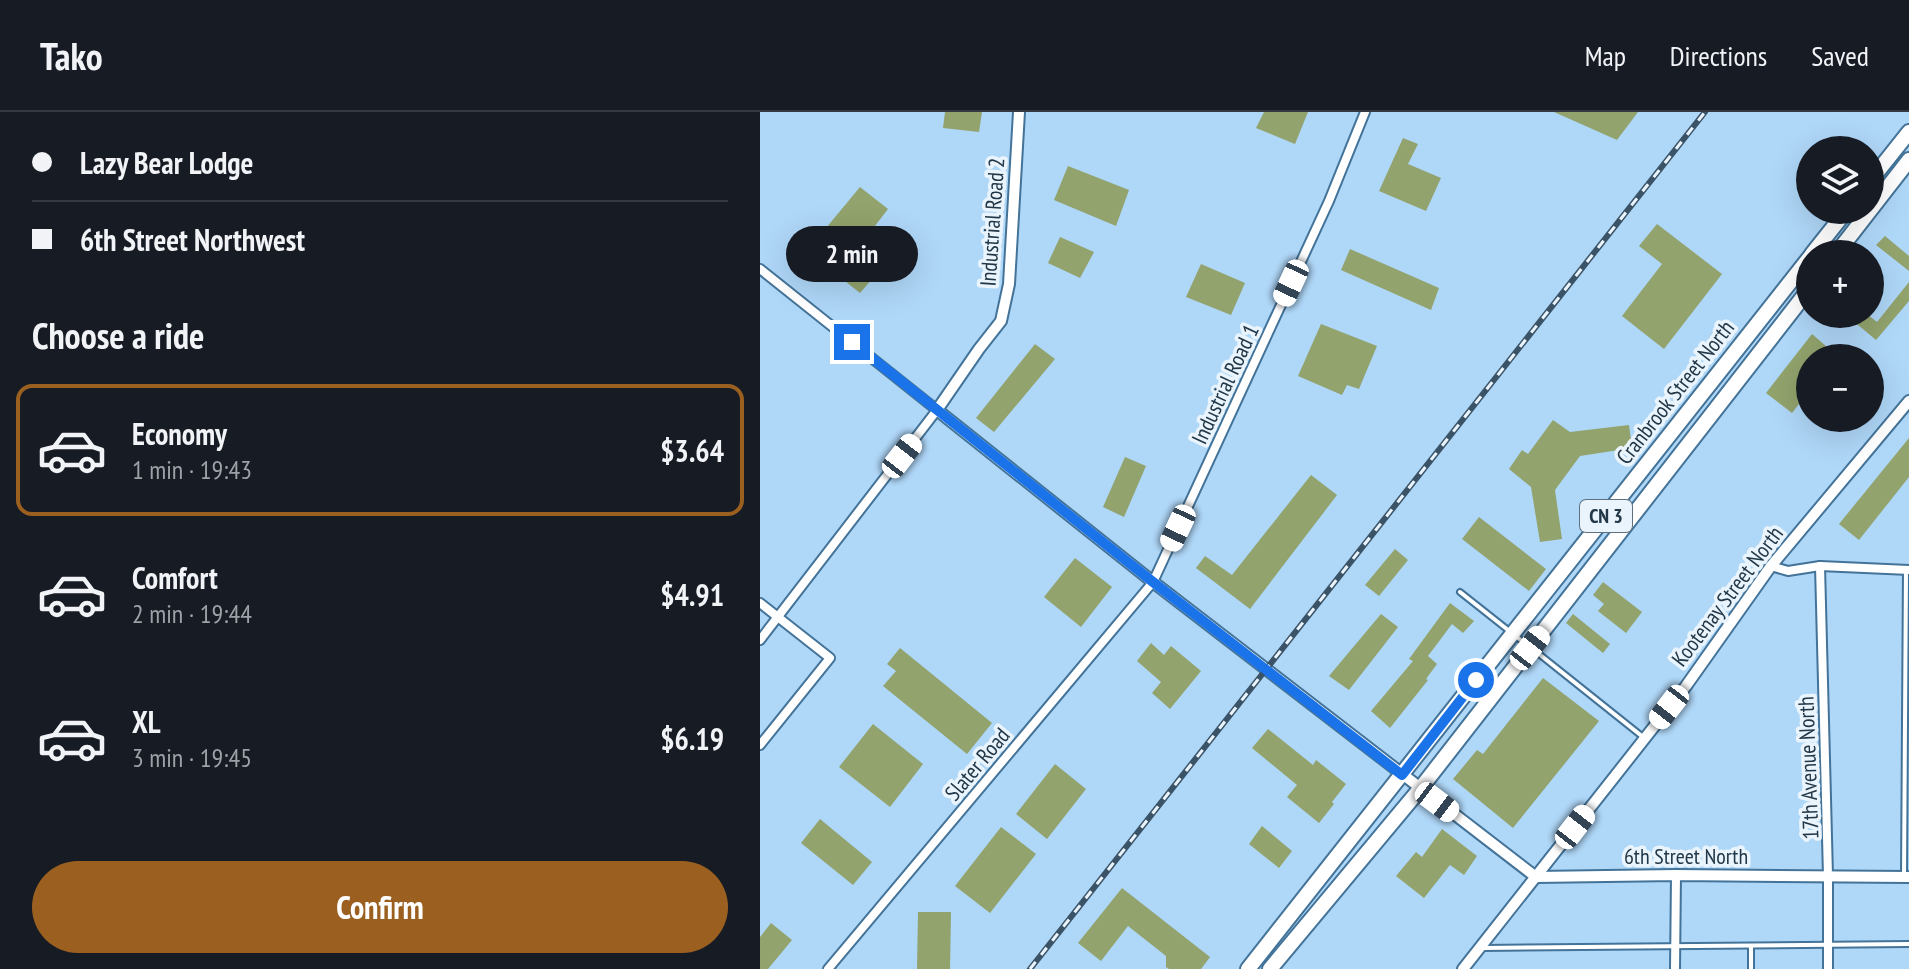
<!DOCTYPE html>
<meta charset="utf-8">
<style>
:root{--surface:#171b24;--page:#20242c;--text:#f1f3f6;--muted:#9ea1a6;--line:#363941;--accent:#9b6020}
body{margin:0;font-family:"PT Sans Narrow",sans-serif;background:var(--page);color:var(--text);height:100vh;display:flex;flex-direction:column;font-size:30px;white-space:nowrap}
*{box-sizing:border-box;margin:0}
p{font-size:26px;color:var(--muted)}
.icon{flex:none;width:44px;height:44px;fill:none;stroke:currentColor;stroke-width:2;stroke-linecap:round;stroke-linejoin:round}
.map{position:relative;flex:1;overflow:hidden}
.drawer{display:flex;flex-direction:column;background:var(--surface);width:760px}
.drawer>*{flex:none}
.top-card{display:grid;align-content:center;height:176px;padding:0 32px;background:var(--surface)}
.buttons{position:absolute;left:1036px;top:24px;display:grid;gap:16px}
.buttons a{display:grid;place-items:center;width:88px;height:88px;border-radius:50%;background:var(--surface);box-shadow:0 8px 32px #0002;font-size:40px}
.end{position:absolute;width:36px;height:36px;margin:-18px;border:10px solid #1a73e8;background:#fff;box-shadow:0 0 0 4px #fff}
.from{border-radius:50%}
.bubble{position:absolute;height:56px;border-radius:28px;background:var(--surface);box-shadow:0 8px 32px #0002;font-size:26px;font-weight:800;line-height:56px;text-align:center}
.car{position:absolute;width:24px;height:48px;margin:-24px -12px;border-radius:10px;box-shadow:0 0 6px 2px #0007;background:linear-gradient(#fff 24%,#345 0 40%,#fff 0 76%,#345 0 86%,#fff 0)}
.top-card b{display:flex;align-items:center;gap:28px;height:76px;font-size:30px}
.top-card b+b{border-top:2px solid var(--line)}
.top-card i{width:20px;height:20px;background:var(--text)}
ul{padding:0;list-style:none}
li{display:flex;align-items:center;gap:24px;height:132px;margin:0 16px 12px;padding:0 16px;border:4px solid transparent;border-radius:16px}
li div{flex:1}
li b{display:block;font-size:30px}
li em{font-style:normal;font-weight:800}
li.selected{border-color:var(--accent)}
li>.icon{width:72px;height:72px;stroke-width:1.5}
h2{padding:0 32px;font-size:36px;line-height:96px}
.primary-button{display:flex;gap:16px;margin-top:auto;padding:16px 32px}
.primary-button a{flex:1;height:92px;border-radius:48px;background:var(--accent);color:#fff;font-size:32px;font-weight:800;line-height:92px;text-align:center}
header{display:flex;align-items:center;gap:48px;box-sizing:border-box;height:112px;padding:0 40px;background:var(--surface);border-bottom:2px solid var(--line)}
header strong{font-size:38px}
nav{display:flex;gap:44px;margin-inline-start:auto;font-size:28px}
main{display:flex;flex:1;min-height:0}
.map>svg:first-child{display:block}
.building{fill:#92a36d}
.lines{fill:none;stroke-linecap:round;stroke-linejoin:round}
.service-casing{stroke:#437398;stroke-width:8}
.minor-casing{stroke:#437398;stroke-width:12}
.tertiary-casing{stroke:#437398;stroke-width:14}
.trunk-casing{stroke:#437398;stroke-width:18}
.service{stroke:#fff;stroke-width:4}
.minor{stroke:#fff;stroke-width:8}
.tertiary{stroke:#fff;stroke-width:10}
.trunk{stroke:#fff;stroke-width:14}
.rail-casing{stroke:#3b5366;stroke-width:6}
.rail{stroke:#eaf4fc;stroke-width:3;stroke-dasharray:9;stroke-linecap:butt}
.route{stroke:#1a73e8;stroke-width:10}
.labels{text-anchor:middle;stroke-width:7;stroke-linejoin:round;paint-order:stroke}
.shield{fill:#eaf4fc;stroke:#5e707d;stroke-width:2}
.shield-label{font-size:20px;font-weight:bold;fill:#223747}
.street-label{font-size:22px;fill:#223747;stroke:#eaf4fc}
</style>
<header>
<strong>Tako</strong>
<nav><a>Map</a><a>Directions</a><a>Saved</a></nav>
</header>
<main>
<section class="drawer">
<div class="top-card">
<b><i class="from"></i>Lazy Bear Lodge</b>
<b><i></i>6th Street Northwest</b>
</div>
<h2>Choose a ride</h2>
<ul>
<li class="selected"><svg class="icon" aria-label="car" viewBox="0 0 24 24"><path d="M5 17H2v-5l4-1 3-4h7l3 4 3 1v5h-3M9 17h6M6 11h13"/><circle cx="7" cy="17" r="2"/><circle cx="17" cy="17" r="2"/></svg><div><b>Economy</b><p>1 min · 19:43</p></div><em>$3.64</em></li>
<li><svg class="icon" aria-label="car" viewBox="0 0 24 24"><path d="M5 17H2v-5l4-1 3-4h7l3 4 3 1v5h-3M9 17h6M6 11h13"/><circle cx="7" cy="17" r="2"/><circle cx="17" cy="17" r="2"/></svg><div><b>Comfort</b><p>2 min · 19:44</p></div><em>$4.91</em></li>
<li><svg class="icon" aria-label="car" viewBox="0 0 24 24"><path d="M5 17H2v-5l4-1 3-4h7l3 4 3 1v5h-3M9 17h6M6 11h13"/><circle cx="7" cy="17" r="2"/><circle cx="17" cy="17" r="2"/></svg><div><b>XL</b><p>3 min · 19:45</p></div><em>$6.19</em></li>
</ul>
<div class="primary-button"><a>Confirm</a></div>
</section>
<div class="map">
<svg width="1149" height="857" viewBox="0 0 1149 857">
<rect width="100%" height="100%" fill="#afd7f8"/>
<g class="building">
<path d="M 185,0 L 222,0 L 219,20 L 183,16 Z"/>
<path d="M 504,0 L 548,0 L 535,32 L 496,16 Z"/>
<path d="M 794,0 L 878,0 L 857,28 Z"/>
<path d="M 643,26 L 658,32 L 648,52 L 681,66 L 666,99 L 619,79 Z"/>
<path d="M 308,54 L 369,78 L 356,114 L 294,88 Z"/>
<path d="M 100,75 L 128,97 L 101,132 L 126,151 L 100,181 L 47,139 Z"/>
<path d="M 897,112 L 962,162 L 904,237 L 862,204 L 902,152 L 879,134 Z"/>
<path d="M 1125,124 L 1149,144 L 1149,159 L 1116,133 Z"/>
<path d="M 300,125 L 334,140 L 320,166 L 288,151 Z"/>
<path d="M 590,137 L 679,176 L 671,198 L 581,158 Z"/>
<path d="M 441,152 L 485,171 L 471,203 L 426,185 Z"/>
<path d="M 1149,170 L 1149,189 L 1116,228 L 1085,202 L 1107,202 L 1117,210 Z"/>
<path d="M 561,212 L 617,234 L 599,277 L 587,273 L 582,283 L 538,264 Z"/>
<path d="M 1052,222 L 1080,246 L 1050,246 L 1050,278 L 1032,301 L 1006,281 Z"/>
<path d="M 275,232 L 295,247 L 234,320 L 216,306 Z"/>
<path d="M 793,308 L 810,320 L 869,313 L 872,336 L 820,344 L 795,378 L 802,427 L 780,430 L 771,375 L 749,357 L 762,338 L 768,342 Z"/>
<path d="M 1149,326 L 1149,365 L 1099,428 L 1079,412 Z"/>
<path d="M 365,345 L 386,354 L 364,405 L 343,395 Z"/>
<path d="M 551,363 L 577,383 L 490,497 L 436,456 L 445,444 L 472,463 Z"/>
<path d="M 719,405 L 786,457 L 769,479 L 702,427 Z"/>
<path d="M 635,437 L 648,448 L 619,484 L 605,473 Z"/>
<path d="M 315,446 L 352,475 L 321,515 L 284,485 Z"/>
<path d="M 843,470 L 882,500 L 866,521 L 838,499 L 844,492 L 833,483 Z"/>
<path d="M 690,491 L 714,509 L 703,521 L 692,512 L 668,544 L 677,552 L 666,567 L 668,568 L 630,616 L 611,599 L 653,549 L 649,547 Z"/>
<path d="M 621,502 L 638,515 L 589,578 L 569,564 Z"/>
<path d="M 813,502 L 850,532 L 843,541 L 806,511 Z"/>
<path d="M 391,531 L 404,543 L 411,534 L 441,559 L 410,597 L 392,581 L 401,570 L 377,549 Z"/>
<path d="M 140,536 L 232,611 L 207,642 L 123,574 L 136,559 L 127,552 Z"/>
<path d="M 783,566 L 839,609 L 753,716 L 693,667 L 717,638 L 723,642 Z"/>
<path d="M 113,612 L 163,652 L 130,695 L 79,655 Z"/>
<path d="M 508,617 L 553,653 L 556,648 L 586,672 L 572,690 L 574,692 L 559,711 L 527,685 L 537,673 L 492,636 Z"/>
<path d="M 295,652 L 326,677 L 287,727 L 256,702 Z"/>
<path d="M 60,707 L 112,750 L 93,773 L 41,731 Z"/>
<path d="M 502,714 L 532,739 L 519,756 L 489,732 Z"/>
<path d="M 241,715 L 276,742 L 230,801 L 195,774 Z"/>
<path d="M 682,717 L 717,744 L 704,763 L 690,753 L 664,786 L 636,764 L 656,740 L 662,745 Z"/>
<path d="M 362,776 L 450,845 L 441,857 L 409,857 L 406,855 L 406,844 L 368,814 L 341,849 L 318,831 Z"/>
<path d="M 158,800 L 191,800 L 190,857 L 157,857 Z"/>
<path d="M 11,811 L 32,828 L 8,857 L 0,857 L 0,825 Z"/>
</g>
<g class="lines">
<g class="service-casing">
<g id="service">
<path d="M 700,480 L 767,533"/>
<path d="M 774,538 L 883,625"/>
<path d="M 1144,764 L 1146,458"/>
<path d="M 723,836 L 1149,832"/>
<path d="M 991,857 L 991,834"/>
</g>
</g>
<g class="minor-casing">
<g id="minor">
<path d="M 0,157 L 177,298 L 0,528"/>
<path d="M 1011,454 L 1028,459 L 1060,454 L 1149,458"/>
<path d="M 1060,454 L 1068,764 L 1068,857"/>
<path d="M 0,491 L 70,546 L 0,633"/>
<path d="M 68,857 L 393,470 L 569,89 L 605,0"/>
<path d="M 915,857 L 916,763"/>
</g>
</g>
<g class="tertiary-casing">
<g id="tertiary">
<path d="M 259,0 L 249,172 L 241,209 L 219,237 L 177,298 L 393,470 L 776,765 L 916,763 L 1149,765"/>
<path d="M 703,857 L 926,574 L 1011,454 L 1149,289"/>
</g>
</g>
<g class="trunk-casing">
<g id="trunk">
<path d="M 1110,69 L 1149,20"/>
<path d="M 1052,142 L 1087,98"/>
<path d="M 1076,142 L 1149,48"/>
<path d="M 488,857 L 1050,145"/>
<path d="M 510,857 L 660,677 L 1050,176"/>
</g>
</g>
<use href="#service" class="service"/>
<use href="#minor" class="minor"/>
<use href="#tertiary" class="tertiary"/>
<use href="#trunk" class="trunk"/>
<g class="rail-casing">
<path id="rail" d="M 270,857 L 945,0"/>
</g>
<use href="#rail" class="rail"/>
</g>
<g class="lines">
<path class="route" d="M 92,230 L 393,470 L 642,663 L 716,568"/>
</g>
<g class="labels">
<rect class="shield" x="820" y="388" width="52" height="32" rx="6"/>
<g class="shield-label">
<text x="846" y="411">CN 3</text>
</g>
<g class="street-label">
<text transform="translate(232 110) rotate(-86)" y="8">Industrial Road 2</text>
<text transform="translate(465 272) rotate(-65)" y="8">Industrial Road 1</text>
<text transform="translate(915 280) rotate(-52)" y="8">Cranbrook Street North</text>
<text transform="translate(967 484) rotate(-53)" y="8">Kootenay Street North</text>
<text transform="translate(217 652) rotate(-50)" y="8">Slater Road</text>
<text transform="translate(1048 656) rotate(-92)" y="8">17th Avenue North</text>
<text x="926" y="752">6th Street North</text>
</g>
</g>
</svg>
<div class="buttons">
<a><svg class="icon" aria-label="layers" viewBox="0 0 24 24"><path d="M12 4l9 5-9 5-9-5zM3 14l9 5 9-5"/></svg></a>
<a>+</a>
<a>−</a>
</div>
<i class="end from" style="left:716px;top:568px"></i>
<i class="end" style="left:92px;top:230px"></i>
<div class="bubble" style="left:26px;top:114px;width:132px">2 min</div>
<i class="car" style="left:531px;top:171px;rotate:205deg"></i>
<i class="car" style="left:142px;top:344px;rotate:38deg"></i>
<i class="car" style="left:418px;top:416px;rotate:205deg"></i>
<i class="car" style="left:770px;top:536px;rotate:38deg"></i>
<i class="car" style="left:909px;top:595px;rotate:218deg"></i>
<i class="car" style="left:677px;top:690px;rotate:127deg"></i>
<i class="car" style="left:815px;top:715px;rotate:38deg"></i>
</div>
</main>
